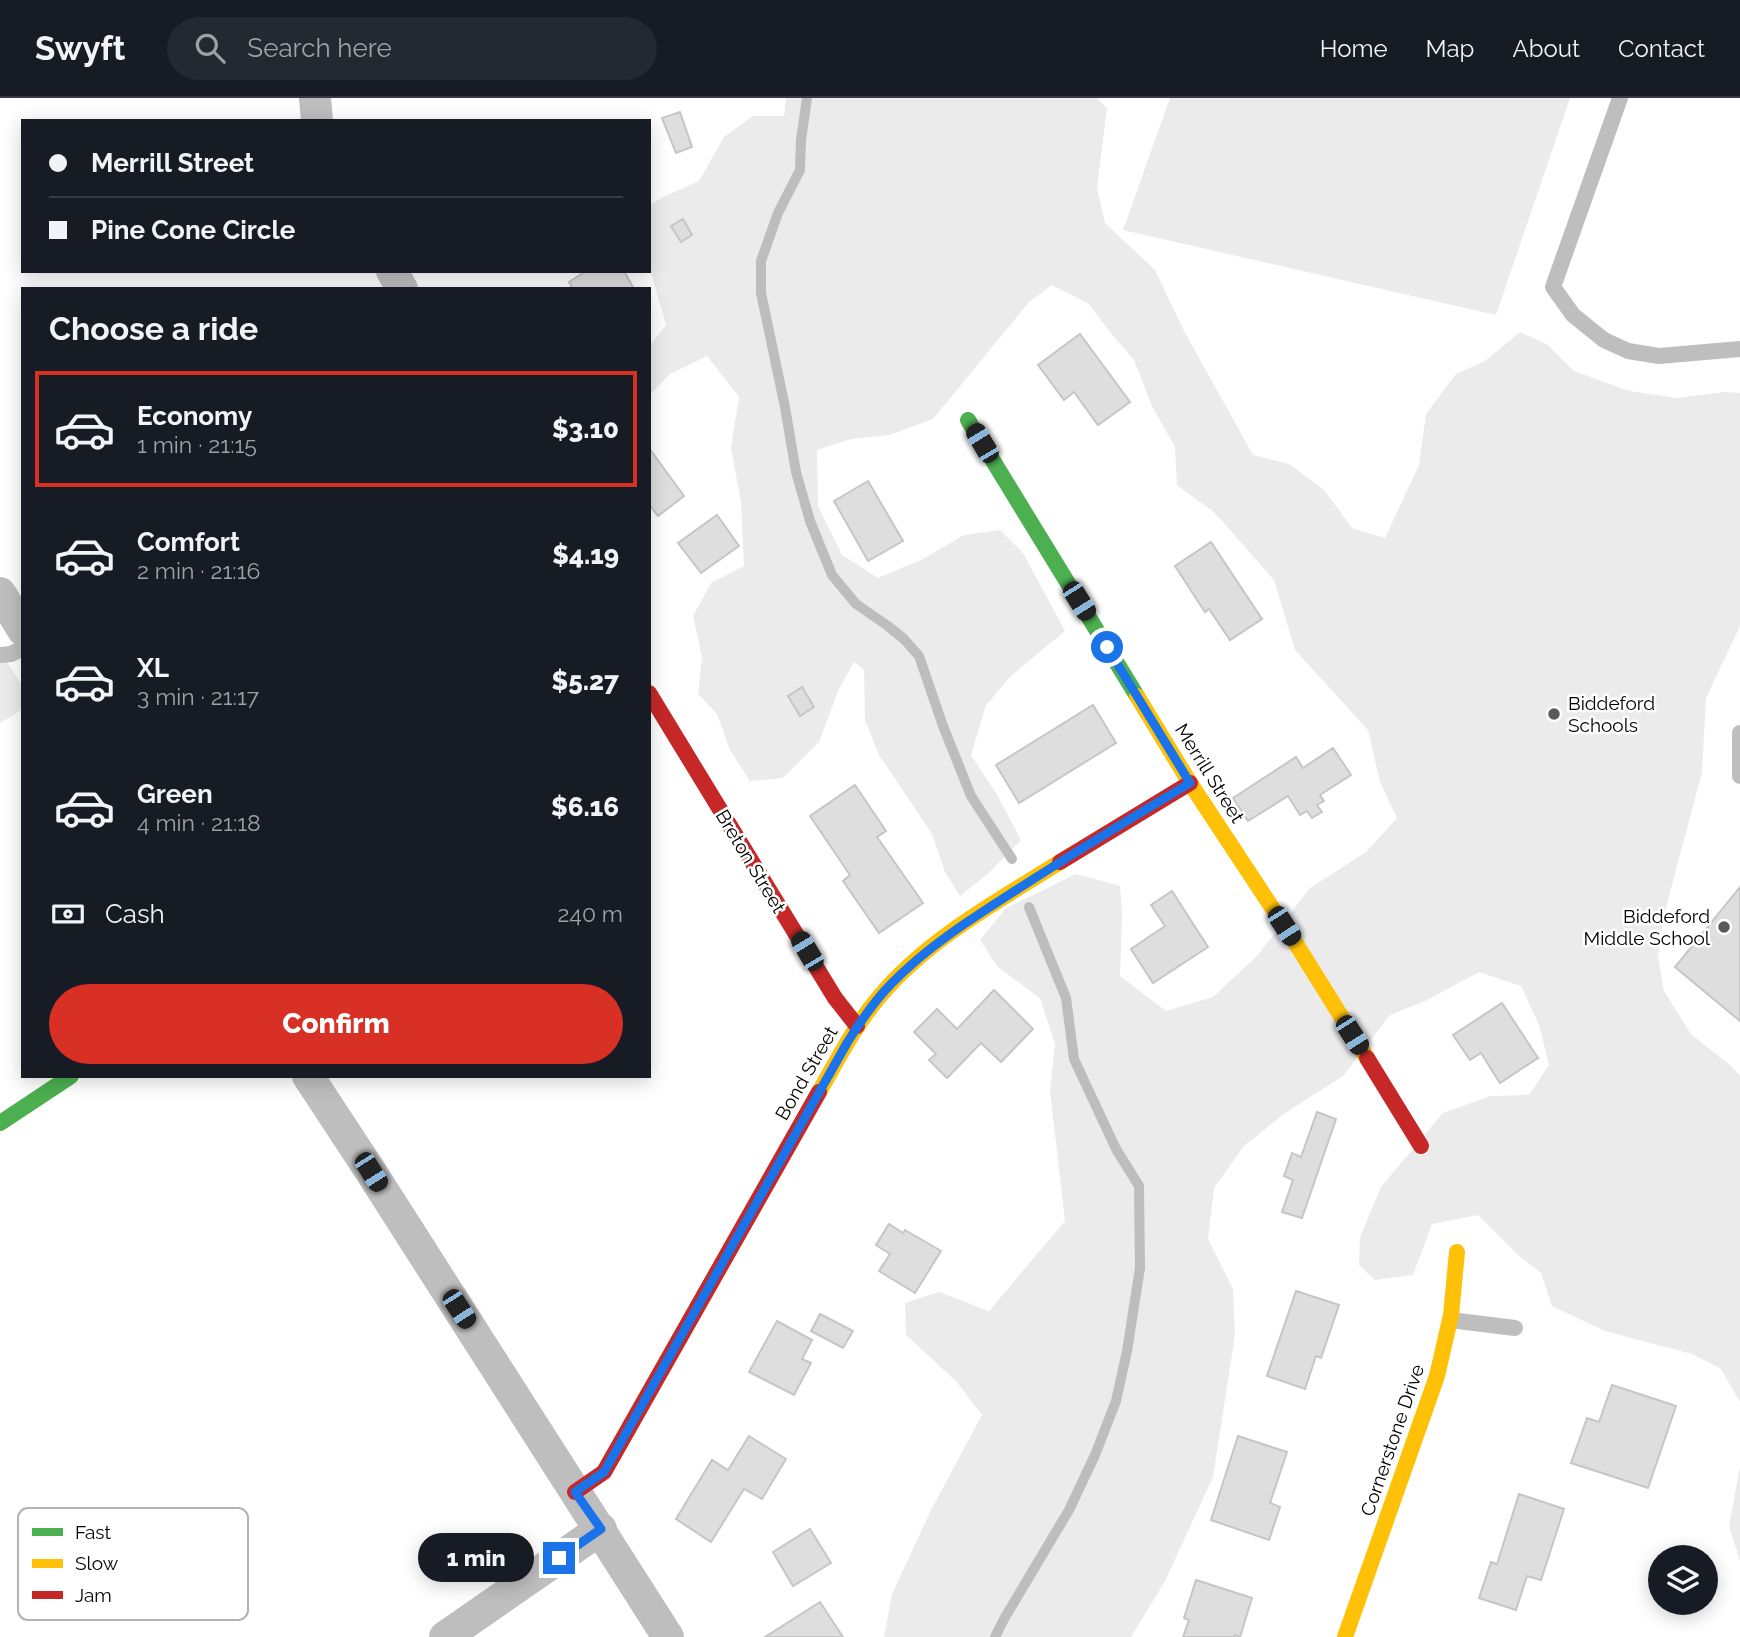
<!DOCTYPE html>
<meta charset="utf-8">
<style>
:root{--surface:#171b24;--page:#242831;--text:#f1f3f6;--muted:#9ea1a6;--line:#363941;--accent:#d93025}
body{margin:0;font-family:Raleway,sans-serif;background:var(--page);color:var(--text);height:100vh;display:flex;flex-direction:column;font-size:26px;white-space:nowrap}
*{box-sizing:border-box;margin:0}
p{font-size:23px;color:var(--muted)}
.icon{flex:none;width:38px;height:38px;fill:none;stroke:currentColor;stroke-width:2;stroke-linecap:round;stroke-linejoin:round}
.map{position:relative;flex:1;overflow:hidden}
.details{position:absolute;left:21px;top:189px;width:630px;height:791px;display:flex;flex-direction:column;background:var(--surface);border-radius:0px;box-shadow:0 4px 18px #0003}
.details>*{flex:none}
.hud{position:absolute;left:21px;top:21px;width:630px;height:154px;border-radius:0px;box-shadow:0 4px 18px #0003;display:grid;align-content:center;height:154px;padding:0 28px;background:var(--surface)}
.fabs{position:absolute;left:1648px;top:1447px;display:grid;gap:14px}
.fabs a{display:grid;place-items:center;width:70px;height:70px;border-radius:50%;background:var(--surface);box-shadow:0 4px 18px #0003;font-size:35px}
.end{position:absolute;width:32px;height:32px;margin:-16px;border:9px solid #1a73e8;background:#fff;box-shadow:0 0 0 4px #fff}
.from{border-radius:50%}
.bubble{position:absolute;height:49px;border-radius:24px;background:var(--surface);box-shadow:0 4px 18px #0003;font-size:23px;font-weight:800;line-height:49px;text-align:center}
.car{position:absolute;width:21px;height:42px;margin:-21px -10px;border-radius:9px;box-shadow:0 0 5px 2px #0007;background:linear-gradient(#222 24%,#8ab4d8 0 40%,#222 0 76%,#8ab4d8 0 86%,#222 0)}
.hud b{display:flex;align-items:center;gap:24px;height:66px;font-size:26px}
.hud b+b{border-top:2px solid var(--line)}
.hud i{width:18px;height:18px;background:var(--text)}
ul{padding:0;list-style:none}
li{display:flex;align-items:center;gap:21px;height:116px;margin:0 14px 10px;padding:0 14px;border:4px solid transparent;border-radius:0px}
li div{flex:1}
li b{display:block;font-size:26px}
li em{font-style:normal;font-weight:800}
li.current{border-color:var(--accent)}
li>.icon{width:63px;height:63px;stroke-width:1.5}
h2{padding:0 28px;font-size:32px;line-height:84px}
.pay{display:flex;align-items:center;gap:18px;height:77px;padding:0 28px;font-size:26px}
.pay p{margin-inline-start:auto}
.button{display:flex;gap:14px;margin-top:auto;padding:14px 28px}
.button a{flex:1;height:80px;border-radius:42px;background:var(--accent);color:#fff;font-size:28px;font-weight:800;line-height:80px;text-align:center}
header{display:flex;align-items:center;gap:42px;box-sizing:border-box;height:98px;padding:0 35px;background:var(--surface);border-bottom:2px solid var(--line)}
header strong{font-size:33px}
nav{display:flex;gap:38px;margin-inline-start:auto;font-size:24px}
.search{width:490px;height:63px;background:var(--page);display:flex;align-items:center;gap:18px;box-sizing:border-box;padding:0 24px;border-radius:38px;color:var(--muted);font-size:26px}
.map>svg:first-child{display:block}
.green{fill:#ebebeb}
.lines{fill:none;stroke-linecap:round;stroke-linejoin:round}
.stream{stroke:#bdbdbd;stroke-width:10}
.building{fill:#dedede;stroke:#c6c6c6;stroke-width:2}
.lane{stroke:#bebebe;stroke-width:16}
.street{stroke:#bebebe;stroke-width:32}
.fast{stroke:#4caf50;stroke-width:16}
.slow{stroke:#ffc107;stroke-width:16}
.jam{stroke:#c62828;stroke-width:16}
.route{stroke:#1a73e8;stroke-width:9}
.poi-dot{fill:#595959;stroke:#fff;stroke-width:2.5}
.labels{text-anchor:middle;stroke-width:5;stroke-linejoin:round;paint-order:stroke}
.poi-label{font-size:19px;fill:#000;stroke:#fff;text-anchor:start}
.street-label{font-size:19px;fill:#000;stroke:#fff}
.key{fill:#fff;stroke:#b2b2b2;stroke-width:2}
.key-label{font-size:19px;fill:#000}
</style>
<header>
<strong>Swyft</strong>
<div class="search"><svg class="icon" aria-label="search" viewBox="0 0 24 24"><circle cx="10" cy="10" r="6"/><path d="M15 15l6 6"/></svg>Search here</div>
<nav><a>Home</a><a>Map</a><a>About</a><a>Contact</a></nav>
</header>
<div class="map">
<svg width="1740" height="1539" viewBox="0 0 1740 1539">
<rect width="100%" height="100%" fill="#fff"/>
<g class="green">
<path d="M 786,0 L 1097,0 L 1107,10 L 1097,89 L 1105,125 L 1155,172 L 1184,233 L 1253,357 L 1289,366 L 1324,392 L 1352,430 L 1385,440 L 1419,367 L 1426,316 L 1456,276 L 1485,263 L 1520,234 L 1548,247 L 1574,273 L 1629,293 L 1677,300 L 1725,294 L 1740,295 L 1740,528 L 1706,600 L 1702,674 L 1663,821 L 1658,860 L 1664,893 L 1691,936 L 1730,967 L 1740,978 L 1740,1304 L 1721,1271 L 1692,1256 L 1605,1233 L 1552,1208 L 1541,1175 L 1518,1157 L 1478,1117 L 1432,1126 L 1413,1177 L 1375,1182 L 1359,1167 L 1360,1139 L 1381,1089 L 1443,1015 L 1491,998 L 1529,997 L 1549,967 L 1539,927 L 1521,888 L 1479,874 L 1425,903 L 1390,917 L 1343,978 L 1285,1015 L 1243,1049 L 1214,1090 L 1208,1141 L 1233,1191 L 1235,1237 L 1213,1379 L 1165,1483 L 1131,1539 L 884,1539 L 892,1496 L 931,1412 L 982,1317 L 956,1283 L 906,1237 L 905,1205 L 939,1194 L 989,1213 L 1065,1123 L 1050,993 L 1055,946 L 1040,900 L 998,869 L 980,842 L 1006,810 L 1076,776 L 1120,788 L 1122,816 L 1120,878 L 1166,913 L 1213,899 L 1257,858 L 1310,790 L 1366,754 L 1397,720 L 1380,684 L 1368,632 L 1295,552 L 1274,482 L 1215,415 L 1177,387 L 1175,349 L 1152,308 L 1134,262 L 1109,233 L 1089,206 L 1052,187 L 1029,204 L 933,321 L 890,337 L 851,341 L 817,352 L 818,408 L 842,457 L 878,480 L 921,462 L 964,437 L 1000,432 L 1023,455 L 1065,533 L 1011,578 L 986,607 L 971,657 L 996,695 L 1021,742 L 989,775 L 960,798 L 945,774 L 932,736 L 879,657 L 865,622 L 864,572 L 854,564 L 838,593 L 819,644 L 783,680 L 750,683 L 730,652 L 717,616 L 698,596 L 702,559 L 693,518 L 711,485 L 744,468 L 741,404 L 731,350 L 739,299 L 707,258 L 670,276 L 649,298 L 649,249 L 666,227 L 649,168 L 649,108 L 663,99 L 699,83 L 724,39 L 753,18 L 784,18 Z"/>
<path d="M 1170,0 L 1570,0 L 1496,217 L 1123,132 Z"/>
<path d="M 0,553 L 23,589 L 23,611 L 0,625 Z"/>
<path d="M 1740,1369 L 1740,1463 L 1729,1428 Z"/>
</g>
<g class="lines">
<g class="stream">
<path d="M 807,0 L 801,42 L 800,72 L 778,115 L 761,163 L 761,195 L 785,309 L 796,374 L 810,423 L 832,477 L 856,506 L 888,528 L 904,541 L 919,558 L 943,628 L 971,698 L 1012,761"/>
<path d="M 995,1539 L 1004,1521 L 1069,1412 L 1095,1357 L 1116,1303 L 1127,1253 L 1140,1170 L 1139,1088 L 1116,1051 L 1074,961 L 1066,900 L 1029,809"/>
</g>
</g>
<g class="building">
<path d="M 680,14 L 692,49 L 676,55 L 662,20 Z"/>
<path d="M 683,121 L 692,137 L 681,144 L 671,128 Z"/>
<path d="M 586,173 L 624,173 L 634,191 L 573,191 L 569,184 Z"/>
<path d="M 1080,236 L 1130,304 L 1098,327 L 1074,294 L 1064,302 L 1038,267 Z"/>
<path d="M 649,350 L 684,398 L 658,418 L 649,406 Z"/>
<path d="M 868,383 L 903,443 L 868,463 L 834,403 Z"/>
<path d="M 717,417 L 739,448 L 701,475 L 678,445 Z"/>
<path d="M 1211,444 L 1262,521 L 1230,542 L 1209,511 L 1205,514 L 1175,468 Z"/>
<path d="M 802,589 L 814,609 L 800,618 L 788,598 Z"/>
<path d="M 1093,607 L 1116,645 L 1019,705 L 996,667 Z"/>
<path d="M 1333,650 L 1351,677 L 1320,697 L 1324,703 L 1317,707 L 1322,714 L 1312,720 L 1307,713 L 1300,717 L 1288,698 L 1248,723 L 1233,700 L 1296,659 L 1303,670 Z"/>
<path d="M 855,687 L 886,733 L 877,739 L 923,805 L 879,835 L 843,783 L 850,777 L 810,718 Z"/>
<path d="M 1740,789 L 1740,923 L 1675,869 Z"/>
<path d="M 1172,793 L 1208,849 L 1153,885 L 1131,851 L 1165,828 L 1151,807 Z"/>
<path d="M 994,892 L 1033,931 L 1001,964 L 981,945 L 947,980 L 929,962 L 936,956 L 914,934 L 937,911 L 957,931 Z"/>
<path d="M 1502,905 L 1538,960 L 1500,985 L 1481,955 L 1470,962 L 1453,937 Z"/>
<path d="M 1317,1014 L 1336,1021 L 1302,1120 L 1282,1114 L 1293,1082 L 1284,1078 L 1292,1055 L 1301,1059 Z"/>
<path d="M 889,1126 L 903,1135 L 905,1132 L 941,1153 L 915,1195 L 879,1173 L 890,1156 L 876,1147 Z"/>
<path d="M 1296,1193 L 1339,1207 L 1321,1260 L 1316,1258 L 1305,1291 L 1267,1278 Z"/>
<path d="M 820,1216 L 853,1233 L 843,1250 L 811,1233 Z"/>
<path d="M 777,1223 L 812,1242 L 802,1261 L 811,1265 L 794,1297 L 749,1274 Z"/>
<path d="M 1612,1287 L 1676,1308 L 1648,1390 L 1571,1365 L 1587,1320 L 1599,1324 Z"/>
<path d="M 749,1338 L 786,1361 L 762,1401 L 744,1391 L 711,1444 L 676,1421 L 712,1362 L 728,1372 Z"/>
<path d="M 1238,1338 L 1287,1354 L 1270,1405 L 1280,1409 L 1269,1442 L 1211,1422 Z"/>
<path d="M 1519,1396 L 1564,1411 L 1541,1482 L 1527,1478 L 1516,1512 L 1479,1500 L 1491,1464 L 1497,1466 Z"/>
<path d="M 810,1431 L 831,1465 L 793,1488 L 773,1454 Z"/>
<path d="M 1196,1482 L 1252,1500 L 1240,1539 L 1235,1537 L 1234,1539 L 1183,1539 L 1189,1522 L 1184,1520 Z"/>
<path d="M 820,1504 L 843,1539 L 765,1539 Z"/>
</g>
<g class="lines">
<g class="lane">
<path d="M 1620,0 L 1553,189 L 1573,217 L 1604,242 L 1628,253 L 1659,258 L 1740,251"/>
<path d="M 0,557 L 11,556 L 23,550"/>
<path d="M 1740,635 L 1740,678"/>
<path d="M 1450,1222 L 1515,1230"/>
</g>
<g class="street">
<path d="M 315,0 L 317,23"/>
<path d="M 392,173 L 402,191"/>
<path d="M 0,495 L 23,532"/>
<path d="M 308,978 L 371,1074 L 668,1539"/>
<path d="M 445,1539 L 601,1431"/>
</g>
<g class="fast">
<path d="M 968,322 L 1137,598"/>
<path d="M 0,1025 L 71,978"/>
</g>
<g class="slow">
<path d="M 1137,598 L 1190,685 L 1298,849 L 1367,960"/>
<path d="M 819,994 C 838,961 855,927 880,898 C 928,841 998,803 1060,764"/>
<path d="M 1345,1539 L 1437,1278 L 1451,1217 L 1457,1154"/>
</g>
<g class="jam">
<path d="M 649,595 L 835,900 L 857,928"/>
<path d="M 1060,764 L 1190,685"/>
<path d="M 1367,960 L 1421,1048"/>
<path d="M 575,1394 L 604,1374 L 819,994"/>
</g>
</g>
<g class="lines">
<path class="route" d="M 559,1460 L 601,1431 L 575,1394 L 604,1374 L 847,945 C 860,924 875,902 892,885 C 930,846 976,818 1021,789 C 1077,753 1133,719 1190,685 L 1107,549"/>
</g>
<g class="poi-dot">
<circle cx="1554" cy="616" r="7"/>
<circle cx="1724" cy="829" r="7"/>
</g>
<g class="labels">
<g class="poi-label">
<text x="1568" y="612">Biddeford<tspan x="1568" dy="22">Schools</tspan></text>
<text x="1710" y="825" text-anchor="end">Biddeford<tspan x="1710" dy="22">Middle School</tspan></text>
</g>
<g class="street-label">
<text transform="translate(1210 675) rotate(58)" y="7">Merrill Street</text>
<text transform="translate(751 763) rotate(59)" y="7">Breton Street</text>
<text transform="translate(806 975) rotate(-60)" y="7">Bond Street</text>
<text transform="translate(1392 1342) rotate(-71)" y="7">Cornerstone Drive</text>
</g>
</g>
<rect x="18" y="1410" width="230" height="112" rx="10" class="key"/>
<rect x="32" y="1430" width="31" height="8" fill="#4caf50"/>
<rect x="32" y="1461" width="31" height="9" fill="#ffc107"/>
<rect x="32" y="1493" width="31" height="8" fill="#c62828"/>
<g class="key-label">
<text x="75" y="1441">Fast</text>
<text x="75" y="1472">Slow</text>
<text x="75" y="1504">Jam</text>
</g>
</svg>
<div class="fabs">
<a><svg class="icon" aria-label="layers" viewBox="0 0 24 24"><path d="M12 4l9 5-9 5-9-5zM3 14l9 5 9-5"/></svg></a>
</div>
<i class="end from" style="left:1107px;top:549px"></i>
<i class="end" style="left:559px;top:1460px"></i>
<div class="bubble" style="left:418px;top:1435px;width:116px">1 min</div>
<i class="car" style="left:982px;top:345px;rotate:329deg"></i>
<i class="car" style="left:1079px;top:503px;rotate:148deg"></i>
<i class="car" style="left:1284px;top:828px;rotate:147deg"></i>
<i class="car" style="left:807px;top:853px;rotate:329deg"></i>
<i class="car" style="left:1352px;top:937px;rotate:148deg"></i>
<i class="car" style="left:371px;top:1074px;rotate:148deg"></i>
<i class="car" style="left:459px;top:1211px;rotate:147deg"></i>
<div class="hud">
<b><i class="from"></i>Merrill Street</b>
<b><i></i>Pine Cone Circle</b>
</div>
<section class="details">
<h2>Choose a ride</h2>
<ul>
<li class="current"><svg class="icon" aria-label="car" viewBox="0 0 24 24"><path d="M5 17H2v-5l4-1 3-4h7l3 4 3 1v5h-3M9 17h6M6 11h13"/><circle cx="7" cy="17" r="2"/><circle cx="17" cy="17" r="2"/></svg><div><b>Economy</b><p>1 min · 21:15</p></div><em>$3.10</em></li>
<li><svg class="icon" aria-label="car" viewBox="0 0 24 24"><path d="M5 17H2v-5l4-1 3-4h7l3 4 3 1v5h-3M9 17h6M6 11h13"/><circle cx="7" cy="17" r="2"/><circle cx="17" cy="17" r="2"/></svg><div><b>Comfort</b><p>2 min · 21:16</p></div><em>$4.19</em></li>
<li><svg class="icon" aria-label="car" viewBox="0 0 24 24"><path d="M5 17H2v-5l4-1 3-4h7l3 4 3 1v5h-3M9 17h6M6 11h13"/><circle cx="7" cy="17" r="2"/><circle cx="17" cy="17" r="2"/></svg><div><b>XL</b><p>3 min · 21:17</p></div><em>$5.27</em></li>
<li><svg class="icon" aria-label="car" viewBox="0 0 24 24"><path d="M5 17H2v-5l4-1 3-4h7l3 4 3 1v5h-3M9 17h6M6 11h13"/><circle cx="7" cy="17" r="2"/><circle cx="17" cy="17" r="2"/></svg><div><b>Green</b><p>4 min · 21:18</p></div><em>$6.16</em></li>
</ul>
<div class="pay"><svg class="icon" aria-label="cash" viewBox="0 0 24 24"><path d="M3 7h18v10H3z"/><circle cx="12" cy="12" r="2"/></svg>Cash<p>240 m</p></div>
<div class="button"><a>Confirm</a></div>
</section>
</div>
